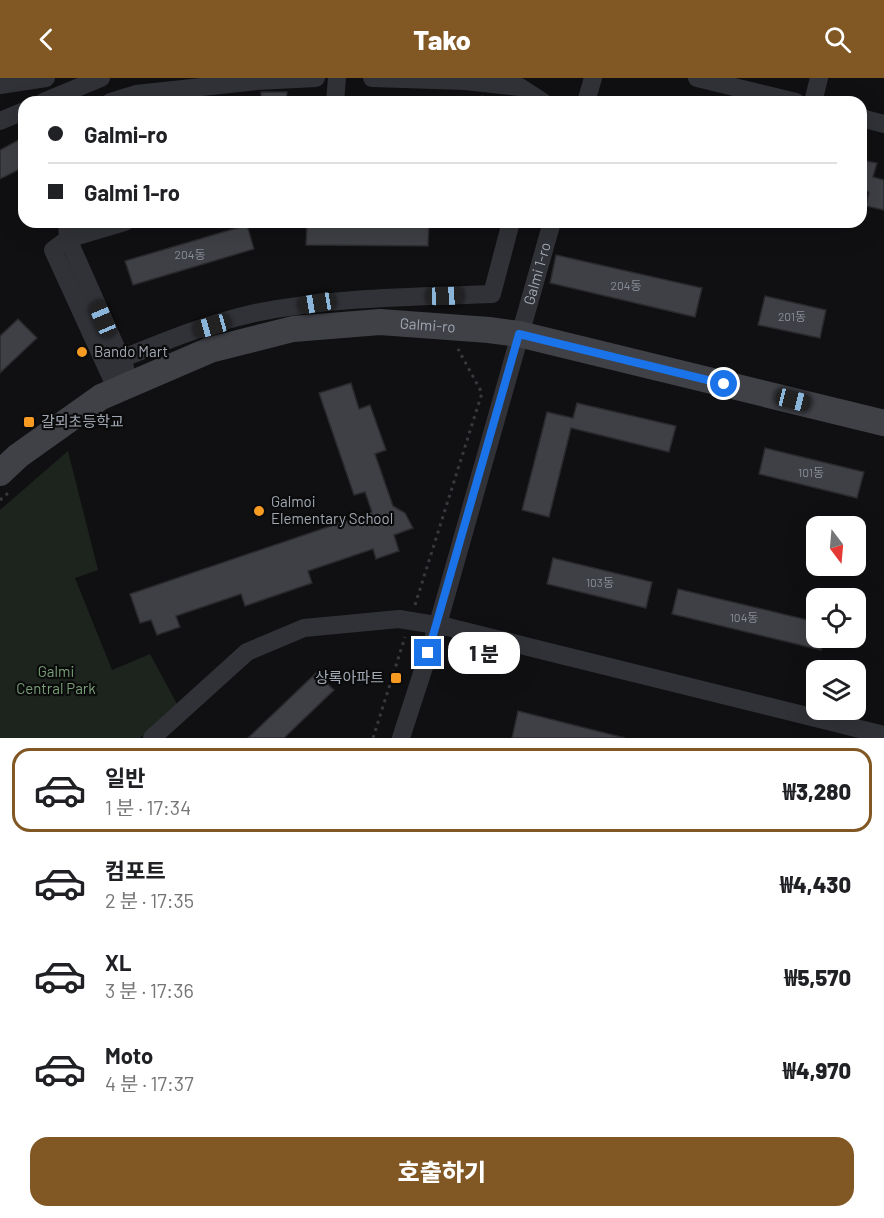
<!DOCTYPE html>
<html lang="ko">
<meta charset="utf-8">
<style>
:root{--surface:#fff;--page:#f2f2f2;--text:#202124;--muted:#757577;--line:#e0e0e0;--accent:#815823}
body{margin:0;font-family:Barlow,"Noto Sans KR",sans-serif;background:var(--page);color:var(--text);height:100vh;display:flex;flex-direction:column;font-size:22px;white-space:nowrap}
*{box-sizing:border-box;margin:0}
p{font-size:20px;color:var(--muted)}
.icon{flex:none;width:33px;height:33px;fill:none;stroke:currentColor;stroke-width:2;stroke-linecap:round;stroke-linejoin:round}
.map{position:relative;height:660px;overflow:hidden}
.drawer{display:flex;flex-direction:column;background:var(--surface);flex:1}
.drawer>*{flex:none}
.top-card{position:absolute;left:18px;top:18px;width:849px;height:132px;border-radius:18px;box-shadow:0 6px 24px #0002;display:grid;align-content:center;height:132px;padding:0 30px;background:var(--surface)}
.needle{width:39px;rotate:164deg}
.buttons{position:absolute;left:806px;top:438px;display:grid;gap:12px}
.buttons a{display:grid;place-items:center;width:60px;height:60px;border-radius:12px;background:var(--surface);box-shadow:0 6px 24px #0002;font-size:30px}
.end{position:absolute;width:27px;height:27px;margin:-14px;border:8px solid #1a73e8;background:#fff;box-shadow:0 0 0 3px #fff}
.from{border-radius:50%}
.bubble{position:absolute;height:42px;border-radius:18px;background:var(--surface);box-shadow:0 6px 24px #0002;font-size:20px;font-weight:800;line-height:42px;text-align:center}
.car{position:absolute;width:18px;height:36px;margin:-18px -9px;border-radius:8px;box-shadow:0 0 4px 2px #0007;background:linear-gradient(#222 24%,#8ab4d8 0 40%,#222 0 76%,#8ab4d8 0 86%,#222 0)}
.top-card b{display:flex;align-items:center;gap:21px;height:57px;font-size:22px}
.top-card b+b{border-top:2px solid var(--line)}
.top-card i{width:15px;height:15px;background:var(--text)}
ul{padding:10px 0 0;list-style:none}
li{display:flex;align-items:center;gap:18px;height:84px;margin:0 12px 9px;padding:0 18px;border:3px solid transparent;border-radius:18px}
li div{flex:1}
li b{display:block;font-size:22px}
li em{font-style:normal;font-weight:800}
li.active{border-color:var(--accent)}
li>.icon{width:54px;height:54px;stroke-width:1.5}
.primary-button{display:flex;gap:12px;margin-top:auto;padding:12px 30px}
.primary-button a{flex:1;height:69px;border-radius:18px;background:var(--accent);color:#fff;font-size:24px;font-weight:800;line-height:69px;text-align:center}
header{display:flex;justify-content:space-between;align-items:center;height:78px;padding:0 30px;background:var(--accent);color:#fff;font-size:27px;font-weight:800}
.map>svg:first-child{display:block}
.green{fill:#1c241d}
.building{fill:#3f4045;stroke:#2a2a2e;stroke-width:1.5}
.lines{fill:none;stroke-linecap:round;stroke-linejoin:round}
.path{stroke:#37393e;stroke-width:3;stroke-dasharray:3 4.5;stroke-linecap:butt}
.street{stroke:#313237;stroke-width:18}
.secondary{stroke:#3f4147;stroke-width:26}
.street-bridge{stroke:#313237;stroke-width:18}
.route{stroke:#1a73e8;stroke-width:8}
.poi-dot{fill:#f79b22;stroke:#0b0b0c;stroke-width:2}
.labels{text-anchor:middle;stroke-width:4.5;stroke-linejoin:round;paint-order:stroke}
.number-label{font-size:12px;fill:#888e98}
.street-label{font-size:15px;fill:#a1a8b3;stroke:#0b0b0c}
.poi-label{font-size:15px;fill:#a1a8b3;stroke:#0b0b0c;text-anchor:start}
.park-label{font-size:15px;fill:#789f77;stroke:#0b0b0c}
</style>
<header><svg class="icon" aria-label="back" viewBox="0 0 24 24"><path d="M15 5l-7 7 7 7"/></svg>Tako<svg class="icon" aria-label="search" viewBox="0 0 24 24"><circle cx="10" cy="10" r="6"/><path d="M15 15l6 6"/></svg></header>
<div class="map">
<svg width="884" height="660" viewBox="0 0 884 660">
<rect width="100%" height="100%" fill="#101012"/>
<path class="green" d="M 68,373 L 98,492 L 75,500 L 112,592 L 150,576 L 177,626 L 140,660 L 0,660 L 0,432 Z"/>
<g class="building">
<path d="M 261,14 L 287,14 L 286,24 L 261,24 Z"/>
<path d="M 482,18 L 501,24 L 480,24 Z"/>
<path d="M 24,59 L 24,89 L 0,101 L 0,72 Z"/>
<path d="M 861,82 L 877,85 L 873,99 L 884,102 L 884,132 L 866,128 L 869,114 L 861,112 Z"/>
<path d="M 307,144 L 429,144 L 428,168 L 306,167 Z"/>
<path d="M 247,147 L 254,171 L 133,207 L 125,183 Z"/>
<path d="M 556,177 L 702,210 L 695,239 L 550,205 Z"/>
<path d="M 765,218 L 826,232 L 820,260 L 758,247 Z"/>
<path d="M 18,241 L 37,260 L 0,295 L 0,258 Z"/>
<path d="M 351,305 L 359,331 L 370,327 L 386,372 L 375,376 L 393,428 L 405,435 L 413,450 L 394,457 L 399,473 L 376,481 L 373,471 L 308,493 L 312,505 L 245,528 L 241,516 L 176,538 L 180,549 L 157,557 L 151,542 L 140,545 L 130,516 L 372,434 L 365,414 L 354,417 L 319,315 Z"/>
<path d="M 577,325 L 676,348 L 669,374 L 571,350 L 549,439 L 522,432 L 547,334 L 573,340 Z"/>
<path d="M 765,370 L 864,394 L 857,420 L 759,396 Z"/>
<path d="M 553,480 L 652,504 L 646,530 L 547,506 Z"/>
<path d="M 678,511 L 816,544 L 816,560 L 824,560 L 821,572 L 672,536 Z"/>
<path d="M 316,595 L 334,612 L 284,660 L 248,660 Z"/>
<path d="M 518,633 L 625,660 L 512,660 Z"/>
</g>
<g class="lines">
<g class="path">
<path d="M 0,422 L 8,415"/>
<path d="M 415,527 L 482,315 L 458,271"/>
<path d="M 373,660 L 405,559"/>
</g>
<g class="street">
<path d="M 372,0 L 465,3 L 520,9 L 543,24"/>
<path d="M 697,0 L 796,24"/>
<path d="M 0,7 L 46,0"/>
<path d="M 43,24 L 101,0"/>
<path d="M 110,24 L 136,16 L 257,3 L 316,0"/>
<path d="M 335,24 L 337,0"/>
<path d="M 586,24 L 593,0"/>
<path d="M 813,24 L 819,0"/>
<path d="M 861,40 L 884,46"/>
<path d="M 0,43 L 24,33"/>
<path d="M 67,144 L 68,161 L 53,172 L 117,312"/>
<path d="M 121,281 C 165,263 209,245 255,235 C 333,219 413,219 492,216 L 511,144"/>
<path d="M 125,290 L 68,161 L 125,144"/>
<path d="M 448,549 L 884,657"/>
<path d="M 152,660 L 247,574 L 304,550 L 399,541"/>
<path id="s1" d="M 401,660 L 438,546 L 552,144"/>
</g>
<path class="secondary" id="s2" d="M 0,395 L 18,378 L 101,319 L 210,272 L 293,251 L 380,244 L 489,252 L 519,256 L 884,345"/>
<path class="street-bridge" d="M 399,541 L 448,549"/>
</g>
<g class="lines">
<path class="route" d="M 428,575 L 519,256 L 724,306"/>
</g>
<g class="poi-dot">
<circle cx="82" cy="274" r="6"/>
<rect x="23" y="338" width="12" height="12" rx="3"/>
<circle cx="259" cy="433" r="6"/>
<rect x="390" y="594" width="12" height="12" rx="3"/>
</g>
<g class="labels">
<g class="number-label">
<text x="190" y="181">204동</text>
<text x="626" y="212">204동</text>
<text x="792" y="243">201동</text>
<text x="811" y="399">101동</text>
<text x="600" y="509">103동</text>
<text x="744" y="544">104동</text>
</g>
<g class="street-label">
<text dy="5" stroke="none"><textPath href="#s1" startOffset="484">Galmi 1-ro</textPath></text>
<text dy="5" stroke="none"><textPath href="#s2" startOffset="466">Galmi-ro</textPath></text>
</g>
<g class="poi-label">
<text x="94" y="279">Bando Mart</text>
<text x="41" y="349">갈뫼초등학교</text>
<text x="271" y="429">Galmoi<tspan x="271" dy="17">Elementary School</tspan></text>
<text x="384" y="605" text-anchor="end">상록아파트</text>
</g>
<g class="park-label">
<text x="56" y="599">Galmi<tspan x="56" dy="17">Central Park</tspan></text>
</g>
</g>
</svg>
<div class="buttons">
<a><svg class="needle" viewBox="-14 -14 28 28"><path d="M0-13l5 13h-10z" fill="#e53935"/><path d="M0 13l5-13h-10z" fill="#757577"/></svg></a>
<a><svg class="icon" aria-label="locate" viewBox="0 0 24 24"><circle cx="12" cy="12" r="6"/><path d="M12 2v4M12 18v4M2 12h4M18 12h4"/></svg></a>
<a><svg class="icon" aria-label="layers" viewBox="0 0 24 24"><path d="M12 4l9 5-9 5-9-5zM3 14l9 5 9-5"/></svg></a>
</div>
<i class="end from" style="left:724px;top:306px"></i>
<i class="end" style="left:428px;top:575px"></i>
<div class="bubble" style="left:448px;top:554px;width:72px">1 분</div>
<i class="car" style="left:445px;top:218px;rotate:88deg"></i>
<i class="car" style="left:317px;top:225px;rotate:261deg"></i>
<i class="car" style="left:103px;top:241px;rotate:337deg"></i>
<i class="car" style="left:212px;top:248px;rotate:254deg"></i>
<i class="car" style="left:793px;top:322px;rotate:104deg"></i>
<div class="top-card">
<b><i class="from"></i>Galmi-ro</b>
<b><i></i>Galmi 1-ro</b>
</div>
</div>
<section class="drawer">
<ul>
<li class="active"><svg class="icon" aria-label="car" viewBox="0 0 24 24"><path d="M5 17H2v-5l4-1 3-4h7l3 4 3 1v5h-3M9 17h6M6 11h13"/><circle cx="7" cy="17" r="2"/><circle cx="17" cy="17" r="2"/></svg><div><b>일반</b><p>1 분 · 17:34</p></div><em>₩3,280</em></li>
<li><svg class="icon" aria-label="car" viewBox="0 0 24 24"><path d="M5 17H2v-5l4-1 3-4h7l3 4 3 1v5h-3M9 17h6M6 11h13"/><circle cx="7" cy="17" r="2"/><circle cx="17" cy="17" r="2"/></svg><div><b>컴포트</b><p>2 분 · 17:35</p></div><em>₩4,430</em></li>
<li><svg class="icon" aria-label="car" viewBox="0 0 24 24"><path d="M5 17H2v-5l4-1 3-4h7l3 4 3 1v5h-3M9 17h6M6 11h13"/><circle cx="7" cy="17" r="2"/><circle cx="17" cy="17" r="2"/></svg><div><b>XL</b><p>3 분 · 17:36</p></div><em>₩5,570</em></li>
<li><svg class="icon" aria-label="car" viewBox="0 0 24 24"><path d="M5 17H2v-5l4-1 3-4h7l3 4 3 1v5h-3M9 17h6M6 11h13"/><circle cx="7" cy="17" r="2"/><circle cx="17" cy="17" r="2"/></svg><div><b>Moto</b><p>4 분 · 17:37</p></div><em>₩4,970</em></li>
</ul>
<div class="primary-button"><a>호출하기</a></div>
</section>
